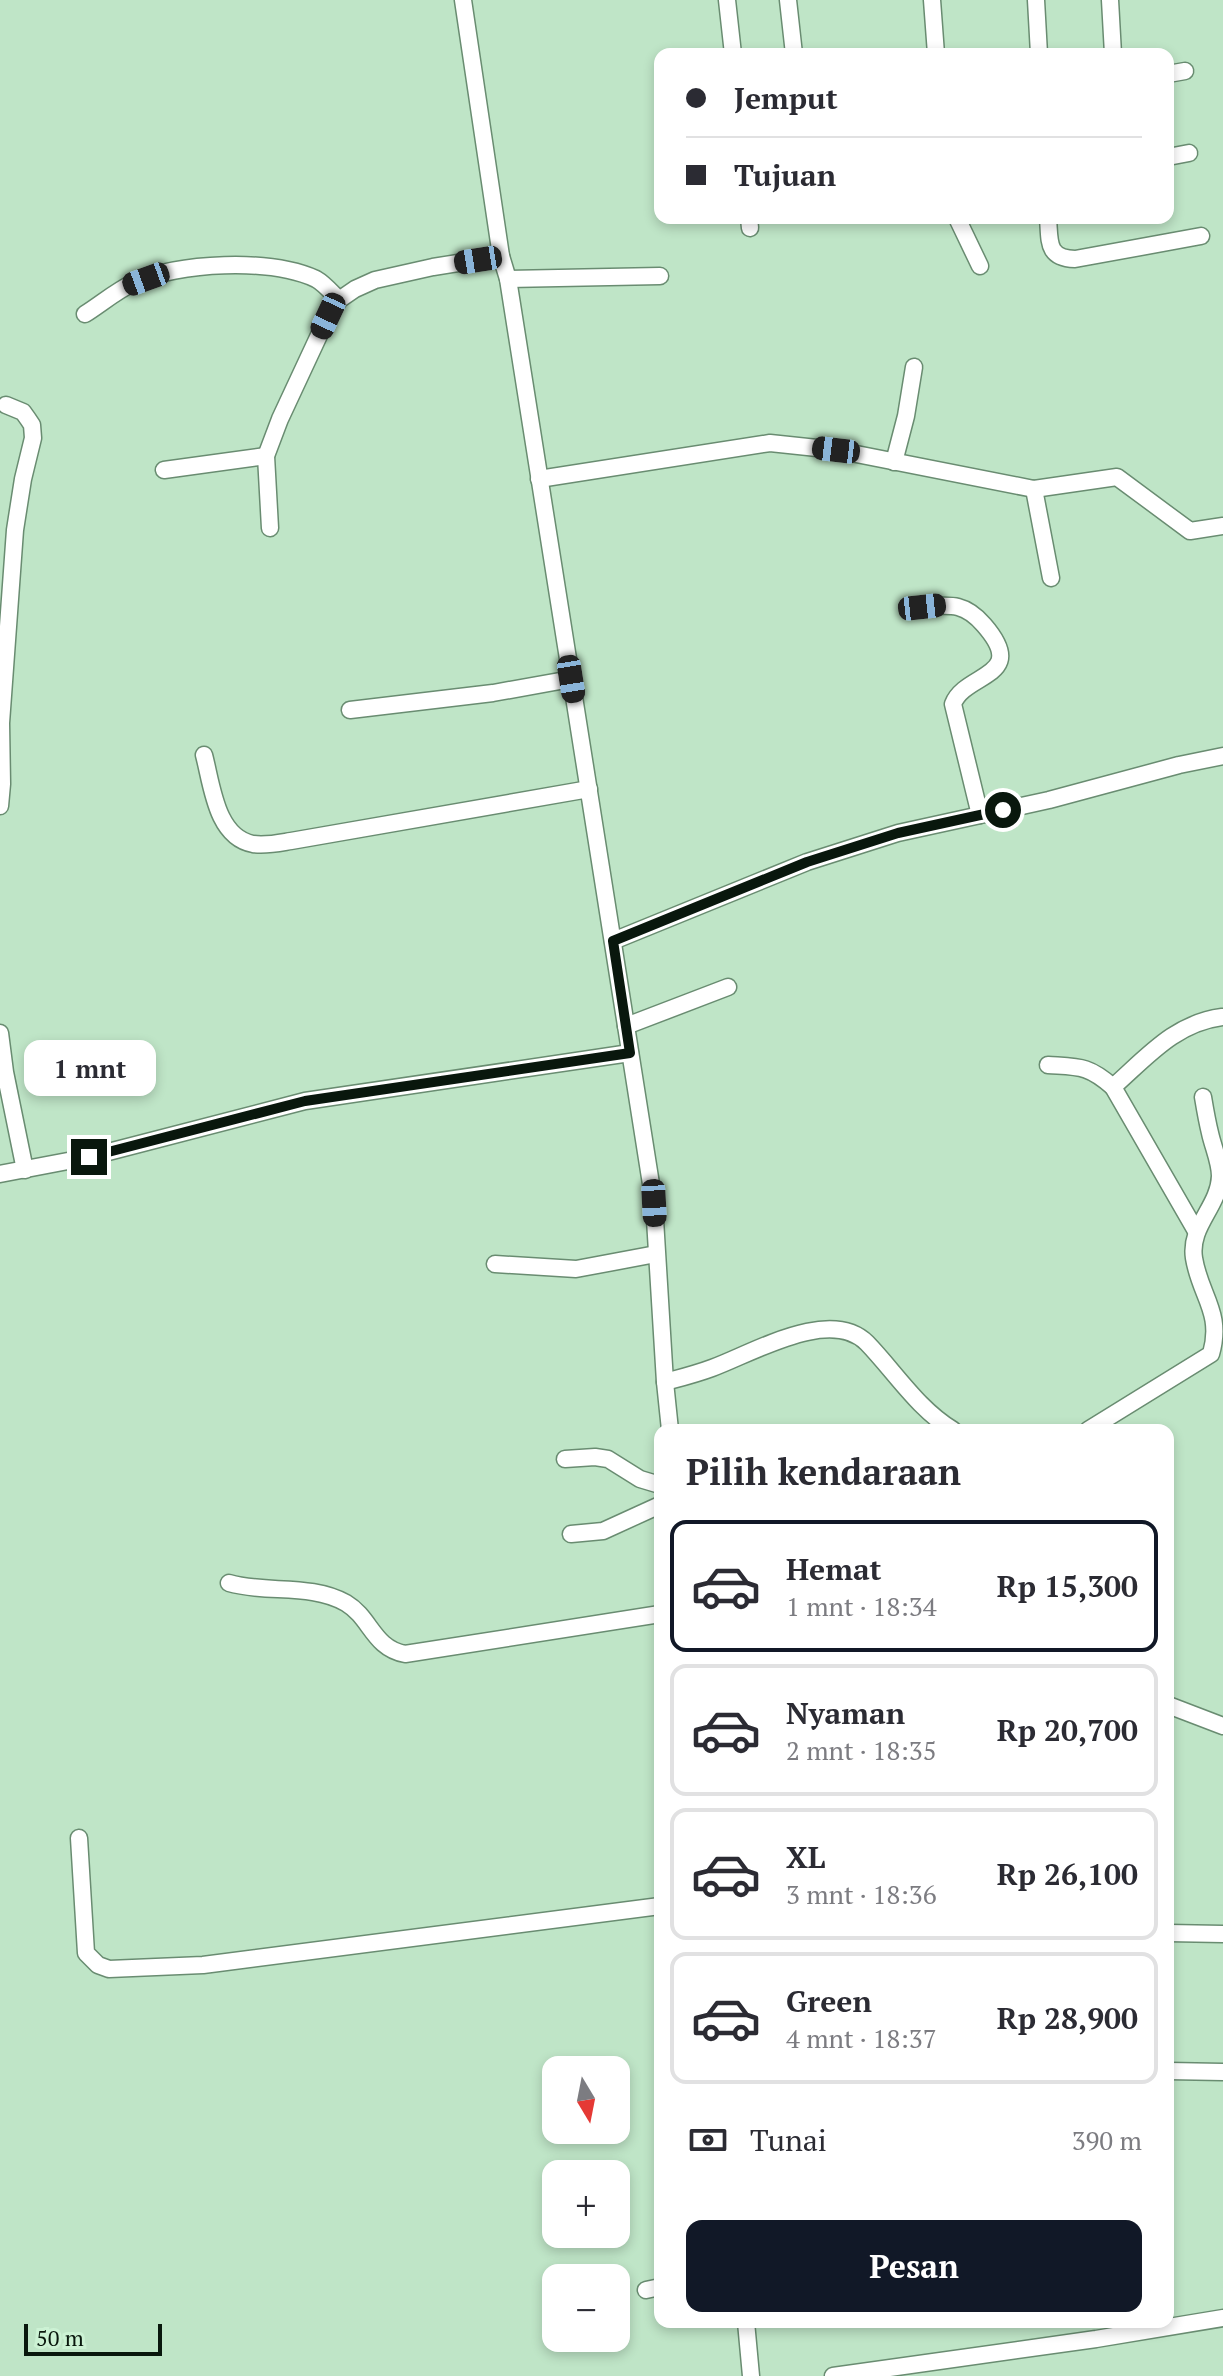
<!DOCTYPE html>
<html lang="id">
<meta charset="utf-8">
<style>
:root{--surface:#fff;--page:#f2f2f3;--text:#2b2b33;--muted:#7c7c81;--line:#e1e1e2;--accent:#111827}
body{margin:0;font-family:"PT Serif",serif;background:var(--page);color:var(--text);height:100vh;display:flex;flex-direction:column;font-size:30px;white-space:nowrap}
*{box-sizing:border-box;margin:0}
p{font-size:26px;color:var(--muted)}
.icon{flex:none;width:44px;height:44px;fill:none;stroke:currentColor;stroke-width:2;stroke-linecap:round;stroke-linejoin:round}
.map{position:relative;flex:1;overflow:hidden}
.panel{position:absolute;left:654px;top:1424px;width:520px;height:904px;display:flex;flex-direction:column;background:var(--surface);border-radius:16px;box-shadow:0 4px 12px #0003}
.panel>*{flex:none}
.banner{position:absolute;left:654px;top:48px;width:520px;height:176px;border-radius:16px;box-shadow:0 4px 12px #0003;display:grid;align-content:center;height:176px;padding:0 32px;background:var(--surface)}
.needle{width:52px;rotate:170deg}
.tools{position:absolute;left:542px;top:2056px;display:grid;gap:16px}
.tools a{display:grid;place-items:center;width:88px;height:88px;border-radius:16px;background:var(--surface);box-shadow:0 4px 12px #0003;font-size:40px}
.scale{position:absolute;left:24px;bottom:20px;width:138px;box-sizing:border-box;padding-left:8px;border:4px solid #09170d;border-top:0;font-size:22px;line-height:28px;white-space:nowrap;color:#09170d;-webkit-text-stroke:6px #ccf2d4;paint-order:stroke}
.end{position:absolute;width:36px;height:36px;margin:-18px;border:10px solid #09170d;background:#fff;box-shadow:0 0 0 4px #fff}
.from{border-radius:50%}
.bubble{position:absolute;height:56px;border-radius:16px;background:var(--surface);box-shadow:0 4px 12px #0003;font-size:26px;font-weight:700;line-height:56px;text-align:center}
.car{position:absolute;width:24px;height:48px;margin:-24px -12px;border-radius:10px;box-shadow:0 0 6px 2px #0007;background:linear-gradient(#222 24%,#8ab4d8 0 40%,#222 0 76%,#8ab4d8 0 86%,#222 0)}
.banner b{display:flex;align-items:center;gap:28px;height:76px;font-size:30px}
.banner b+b{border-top:2px solid var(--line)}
.banner i{width:20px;height:20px;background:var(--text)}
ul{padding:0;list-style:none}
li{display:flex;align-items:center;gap:24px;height:132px;margin:0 16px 12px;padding:0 16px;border:4px solid var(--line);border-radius:16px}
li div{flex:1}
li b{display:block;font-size:30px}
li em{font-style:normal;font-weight:700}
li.on{border-color:var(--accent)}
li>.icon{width:72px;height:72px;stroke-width:1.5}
h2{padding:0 32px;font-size:36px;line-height:96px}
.pay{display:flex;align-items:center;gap:20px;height:88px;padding:0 32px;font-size:30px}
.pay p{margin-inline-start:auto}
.action{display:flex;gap:16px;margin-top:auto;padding:16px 32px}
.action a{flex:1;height:92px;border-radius:16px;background:var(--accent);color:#fff;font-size:32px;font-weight:700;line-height:92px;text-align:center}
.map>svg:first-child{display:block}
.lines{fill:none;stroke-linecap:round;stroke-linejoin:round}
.minor-casing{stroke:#698c71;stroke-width:19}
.minor{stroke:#fff;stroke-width:16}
.route{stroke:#09170d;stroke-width:10}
</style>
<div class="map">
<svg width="1223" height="2376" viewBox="0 0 1223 2376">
<rect width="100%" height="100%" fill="#bfe5c7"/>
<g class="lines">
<g class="minor-casing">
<g id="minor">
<path d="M 463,0 L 501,256 L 508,279 L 654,1203 L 665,1382 L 670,1430"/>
<path d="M 727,0 L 733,54"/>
<path d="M 788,0 L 794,54"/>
<path d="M 932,0 L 936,54"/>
<path d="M 1036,0 L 1039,54"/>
<path d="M 1110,0 L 1113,54"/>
<path d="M 1168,74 L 1185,71"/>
<path d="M 1168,157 L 1189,153"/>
<path d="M 749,218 L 750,228"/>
<path d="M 957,218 L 980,266"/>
<path d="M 1048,218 C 1050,241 1046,258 1075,259 L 1201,236"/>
<path d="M 508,279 L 660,276"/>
<path d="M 85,314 C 101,304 116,291 133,283 C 179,262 270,258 316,279 C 325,284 332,293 339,300"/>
<path d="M 894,462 L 906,416 L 914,367"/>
<path d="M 164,470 L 266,456"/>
<path d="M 539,479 L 770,443 L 836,450 L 1034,489 L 1117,477 L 1190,531 L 1223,526"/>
<path d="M 1034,489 L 1051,578"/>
<path d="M 270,528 L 266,456 L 280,419 L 328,316 L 339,300 L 355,289 L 375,280 L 433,267 L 501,256"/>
<path d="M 922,607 C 950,605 964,602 984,625 C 1030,678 965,672 953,704 L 980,815"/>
<path d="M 350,710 L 493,693 L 571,679"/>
<path d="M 204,755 C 212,785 216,837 253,844 C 266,846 279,843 291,841 L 589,789"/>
<path d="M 0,806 L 2,784 L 1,723 L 15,530 L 23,479 L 33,438 L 32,425 L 28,419 L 23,412 L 6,405"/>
<path d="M 613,941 L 807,862 L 898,833 L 1049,800 L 1179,765 L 1223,756"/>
<path d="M 626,1026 L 728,987"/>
<path d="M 0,1033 L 5,1072 L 25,1170"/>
<path d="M 1048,1065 C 1079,1067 1088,1065 1113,1087"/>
<path d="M 0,1174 L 89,1157 L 305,1101 L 630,1053"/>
<path d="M 1196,1231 L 1113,1087 C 1147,1057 1175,1023 1222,1017"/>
<path d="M 495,1264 L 576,1269 L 656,1254"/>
<path d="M 665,1382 C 680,1378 696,1374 712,1368 C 751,1354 830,1306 867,1343 C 895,1372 918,1409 953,1430"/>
<path d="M 1088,1430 L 1211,1354 C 1223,1312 1200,1296 1194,1258 C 1189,1226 1219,1207 1220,1176 C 1220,1162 1213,1147 1210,1133 C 1207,1121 1205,1109 1203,1097"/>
<path d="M 565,1459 L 595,1457 L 608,1459 L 640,1479 L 660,1485"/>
<path d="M 571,1534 L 603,1531 L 660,1505"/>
<path d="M 229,1583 C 266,1594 311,1583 346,1603 C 371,1618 373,1648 405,1654 L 660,1614"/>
<path d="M 1168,1705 L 1223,1726"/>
<path d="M 79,1838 L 86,1953 L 98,1965 L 109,1969 L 203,1965 L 660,1906"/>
<path d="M 1168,1933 L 1223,1934"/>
<path d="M 1168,2071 L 1223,2072"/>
<path d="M 646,2290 L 660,2287"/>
<path d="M 746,2322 L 751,2376"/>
<path d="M 833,2376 L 1096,2339 L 1223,2318"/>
</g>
</g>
<use href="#minor" class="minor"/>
</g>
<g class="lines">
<path class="route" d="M 89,1157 L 305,1101 L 630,1053 L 613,941 L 807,862 L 898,833 L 1003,810"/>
</g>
</svg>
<div class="tools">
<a><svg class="needle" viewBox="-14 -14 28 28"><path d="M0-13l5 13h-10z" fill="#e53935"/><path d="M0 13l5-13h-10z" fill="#7c7c81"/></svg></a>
<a>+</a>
<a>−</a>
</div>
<div class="scale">50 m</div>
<i class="end from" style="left:1003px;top:810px"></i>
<i class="end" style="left:89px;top:1157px"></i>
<div class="bubble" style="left:24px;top:1040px;width:132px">1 mnt</div>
<i class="car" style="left:478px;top:260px;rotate:261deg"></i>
<i class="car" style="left:146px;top:279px;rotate:250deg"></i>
<i class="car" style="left:328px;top:316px;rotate:205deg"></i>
<i class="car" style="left:836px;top:450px;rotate:277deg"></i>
<i class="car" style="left:922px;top:607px;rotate:84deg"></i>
<i class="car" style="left:571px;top:679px;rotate:171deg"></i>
<i class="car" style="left:654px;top:1203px;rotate:177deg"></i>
<div class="banner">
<b><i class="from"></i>Jemput</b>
<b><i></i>Tujuan</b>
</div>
<section class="panel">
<h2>Pilih kendaraan</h2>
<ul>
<li class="on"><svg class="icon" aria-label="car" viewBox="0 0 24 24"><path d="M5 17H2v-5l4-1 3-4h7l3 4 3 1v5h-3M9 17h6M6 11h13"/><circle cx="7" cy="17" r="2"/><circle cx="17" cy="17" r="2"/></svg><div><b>Hemat</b><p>1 mnt · 18:34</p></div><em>Rp 15,300</em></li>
<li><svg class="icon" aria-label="car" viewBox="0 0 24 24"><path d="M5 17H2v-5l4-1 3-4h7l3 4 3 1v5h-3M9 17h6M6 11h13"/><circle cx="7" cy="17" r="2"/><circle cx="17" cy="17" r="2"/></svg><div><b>Nyaman</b><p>2 mnt · 18:35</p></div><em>Rp 20,700</em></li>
<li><svg class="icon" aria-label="car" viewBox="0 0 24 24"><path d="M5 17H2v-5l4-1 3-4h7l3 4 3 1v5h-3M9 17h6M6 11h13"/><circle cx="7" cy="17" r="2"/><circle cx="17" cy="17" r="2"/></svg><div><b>XL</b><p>3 mnt · 18:36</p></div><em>Rp 26,100</em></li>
<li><svg class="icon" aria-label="car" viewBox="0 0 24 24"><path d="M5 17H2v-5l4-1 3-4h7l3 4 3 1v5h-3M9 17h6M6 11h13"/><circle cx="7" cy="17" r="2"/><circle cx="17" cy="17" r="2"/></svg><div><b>Green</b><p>4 mnt · 18:37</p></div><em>Rp 28,900</em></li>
</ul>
<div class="pay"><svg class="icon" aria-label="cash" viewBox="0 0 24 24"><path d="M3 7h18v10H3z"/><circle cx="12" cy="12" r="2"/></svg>Tunai<p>390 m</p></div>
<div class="action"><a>Pesan</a></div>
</section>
</div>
